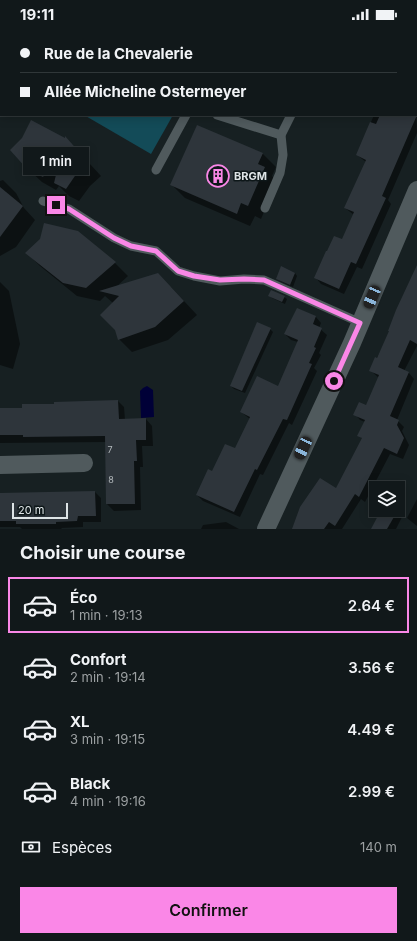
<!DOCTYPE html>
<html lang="fr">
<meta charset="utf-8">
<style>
:root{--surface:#11181a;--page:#1e2527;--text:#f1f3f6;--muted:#9ca0a2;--line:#303739;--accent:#fa87e7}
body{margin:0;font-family:Inter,sans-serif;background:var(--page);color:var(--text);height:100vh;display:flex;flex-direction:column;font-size:15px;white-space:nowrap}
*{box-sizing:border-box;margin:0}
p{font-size:13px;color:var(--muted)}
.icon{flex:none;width:22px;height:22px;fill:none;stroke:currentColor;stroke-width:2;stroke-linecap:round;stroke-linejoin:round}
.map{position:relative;height:501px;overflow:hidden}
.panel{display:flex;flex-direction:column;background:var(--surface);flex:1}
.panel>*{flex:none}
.hud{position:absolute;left:0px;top:0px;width:417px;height:88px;box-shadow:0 2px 10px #0003,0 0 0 1px var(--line);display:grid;align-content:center;height:88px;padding:0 20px;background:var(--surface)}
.tools{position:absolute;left:369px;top:453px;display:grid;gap:8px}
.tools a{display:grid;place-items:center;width:36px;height:36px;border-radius:0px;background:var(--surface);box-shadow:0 2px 10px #0003,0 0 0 1px var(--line);font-size:20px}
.scale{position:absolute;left:12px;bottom:10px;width:56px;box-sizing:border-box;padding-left:4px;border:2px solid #dee4e6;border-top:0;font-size:11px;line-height:14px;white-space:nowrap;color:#dee4e6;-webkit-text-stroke:3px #0e1719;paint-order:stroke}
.end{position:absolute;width:18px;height:18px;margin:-9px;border:5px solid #fa87e7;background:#111;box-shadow:0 0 0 2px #111}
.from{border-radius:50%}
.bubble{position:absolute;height:28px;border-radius:0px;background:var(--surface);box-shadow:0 2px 10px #0003,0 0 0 1px var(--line);font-size:13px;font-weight:600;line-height:28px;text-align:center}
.car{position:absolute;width:12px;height:24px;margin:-12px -6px;border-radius:5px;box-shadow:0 0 3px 1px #0007;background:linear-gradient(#222 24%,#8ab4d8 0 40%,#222 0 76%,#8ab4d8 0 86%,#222 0)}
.hud b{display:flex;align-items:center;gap:14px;height:38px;font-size:15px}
.hud b+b{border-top:1px solid var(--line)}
.hud i{width:10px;height:10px;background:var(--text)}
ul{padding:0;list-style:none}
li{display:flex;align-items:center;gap:12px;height:56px;margin:0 8px 6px;padding:0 12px;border:2px solid transparent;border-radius:0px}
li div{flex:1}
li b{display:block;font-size:15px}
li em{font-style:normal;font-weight:600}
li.on{border-color:var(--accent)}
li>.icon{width:36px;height:36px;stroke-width:1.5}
h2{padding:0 20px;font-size:18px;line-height:48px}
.pay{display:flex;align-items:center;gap:10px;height:44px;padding:0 20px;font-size:15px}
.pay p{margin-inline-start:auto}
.primary-button{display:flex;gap:8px;margin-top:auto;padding:8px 20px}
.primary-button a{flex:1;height:46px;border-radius:0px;background:var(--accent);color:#111;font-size:16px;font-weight:600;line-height:46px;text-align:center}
.status{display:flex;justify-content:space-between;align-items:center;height:28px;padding:0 20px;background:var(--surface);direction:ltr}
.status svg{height:11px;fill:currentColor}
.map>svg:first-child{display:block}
.green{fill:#134b58}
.water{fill:#000037}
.shadow{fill:#0007}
.building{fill:#2e353b}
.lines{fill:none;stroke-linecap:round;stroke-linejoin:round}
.lane{stroke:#505a5d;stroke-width:9}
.street{stroke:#505a5d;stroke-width:18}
.route{stroke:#fa87e7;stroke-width:5}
.labels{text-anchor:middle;stroke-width:3;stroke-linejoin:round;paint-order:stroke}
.number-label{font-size:9px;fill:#b2b8bb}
.poi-label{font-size:11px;font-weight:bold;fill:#dee4e6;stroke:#0e1719;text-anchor:start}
</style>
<div class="status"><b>19:11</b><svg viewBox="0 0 49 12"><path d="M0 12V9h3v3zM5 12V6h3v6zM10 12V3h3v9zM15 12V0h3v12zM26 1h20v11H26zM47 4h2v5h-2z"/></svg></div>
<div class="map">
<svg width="417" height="501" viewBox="0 0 417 501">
<rect width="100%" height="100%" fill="#172022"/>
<path class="green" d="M 84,87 L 173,87 L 151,126 Z"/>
<path class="water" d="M 147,358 L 153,362 L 154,389 L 141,390 L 140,363 L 143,360 Z"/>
<g class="shadow">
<path d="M 416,69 L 417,105 L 388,172 L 391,176 L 362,241 L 357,239 L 344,266 L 321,256 L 316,250 L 343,212 L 354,187 L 345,180 L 366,134 L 357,127 L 374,87 L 416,87 Z"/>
<path d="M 197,98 L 263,126 L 276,139 L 272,148 L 277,153 L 261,191 L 255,188 L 250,198 L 185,170 L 171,156 Z"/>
<path d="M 66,110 L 101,148 L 90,158 L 79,173 L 69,168 L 59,158 L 56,162 L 42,154 L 28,141 L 23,111 L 66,111 Z"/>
<path d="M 3,152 L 16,165 L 24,180 L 35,192 L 16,219 L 0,228 L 0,153 Z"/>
<path d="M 78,204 L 115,235 L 128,248 L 116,259 L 171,259 L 197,287 L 168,312 L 132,324 L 119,311 L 113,275 L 105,268 L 100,273 L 77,268 L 40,238 L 27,225 Z"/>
<path d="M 295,245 L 297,248 L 293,259 L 280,253 L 277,251 Z"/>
<path d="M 0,254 L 9,263 L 20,316 L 13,341 L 0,337 Z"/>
<path d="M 417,258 L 417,318 L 404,343 L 409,345 L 414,351 L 397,392 L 404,399 L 402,403 L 409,417 L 403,431 L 390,426 L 365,474 L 361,471 L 342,501 L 293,501 L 336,461 L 363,411 L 359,407 L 365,394 L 360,392 L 355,386 L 366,378 L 379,350 L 370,342 Z"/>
<path d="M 270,267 L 284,269 L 287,271 L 285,276 L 272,270 Z"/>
<path d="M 298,281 L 316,289 L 321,295 L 319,300 L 327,307 L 319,325 L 321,327 L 314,340 L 317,343 L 292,397 L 289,395 L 263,447 L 260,446 L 240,489 L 203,473 L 197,467 L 213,444 L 236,422 L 250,391 L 241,384 L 279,359 L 298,314 L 291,312 L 285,306 Z"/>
<path d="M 270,301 L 273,304 L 245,365 L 234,361 L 231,358 Z"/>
<path d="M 118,373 L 124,379 L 125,392 L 146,391 L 152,398 L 153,418 L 142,418 L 143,439 L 140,439 L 141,482 L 114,483 L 107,476 L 106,414 L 0,415 L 0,381 L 23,381 Z"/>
<path d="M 95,464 L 101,470 L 101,494 L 83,494 L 83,499 L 61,500 L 62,501 L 22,501 L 20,499 L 0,499 L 0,466 Z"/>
<path d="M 417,471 L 417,498 L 407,490 Z"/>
<path d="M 382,482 L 398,482 L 403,487 L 396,501 L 373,501 Z"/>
<path d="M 226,494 L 239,501 L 201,501 L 203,497 Z"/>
</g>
<g class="building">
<path d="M 380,87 L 417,87 L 382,168 L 386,170 L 356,236 L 351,234 L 339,261 L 314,250 L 326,223 L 327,223 L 334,208 L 342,211 L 354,184 L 344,180 L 366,132 L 356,127 L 370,94 L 376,96 Z"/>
<path d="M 31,92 L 65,110 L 65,108 L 88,134 L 77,145 L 66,161 L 54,155 L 62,122 L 43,149 L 27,141 L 10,122 L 22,110 Z"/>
<path d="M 197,97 L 263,125 L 258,136 L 265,139 L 248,178 L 241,175 L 237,186 L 170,157 Z"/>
<path d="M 0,159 L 23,178 L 0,209 Z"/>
<path d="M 44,195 L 78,203 L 116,234 L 86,260 L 63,255 L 25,225 L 40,211 Z"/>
<path d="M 417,237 L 417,316 L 410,312 L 398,339 L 409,344 L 390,388 L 399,392 L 397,397 L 404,410 L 397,426 L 384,420 L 359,469 L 355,466 L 335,498 L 329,494 L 324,501 L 292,501 L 300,479 L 320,450 L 336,460 L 362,410 L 357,408 L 365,392 L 353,387 L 359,374 L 366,377 L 379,347 L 369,343 L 375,329 L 377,330 L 389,303 L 388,303 L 396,282 Z"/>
<path d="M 281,238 L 295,245 L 290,257 L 276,251 Z"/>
<path d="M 158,245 L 184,273 L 155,299 L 118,312 L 115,302 L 100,287 L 119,268 L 99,263 Z"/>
<path d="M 271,262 L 285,268 L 282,274 L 268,268 Z"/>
<path d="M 297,280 L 316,288 L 313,296 L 322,300 L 314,319 L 316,320 L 309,335 L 312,336 L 287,392 L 283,391 L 257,442 L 255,441 L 234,484 L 196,467 L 208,441 L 212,443 L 225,416 L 235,420 L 250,389 L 240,384 L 257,348 L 278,358 L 298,312 L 284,306 Z"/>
<path d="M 257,294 L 271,300 L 242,363 L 230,358 Z"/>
<path d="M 118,372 L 119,391 L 146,390 L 146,412 L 136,412 L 137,433 L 134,433 L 135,476 L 106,476 L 105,408 L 23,409 L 23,407 L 0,407 L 0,380 L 22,380 L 22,376 L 54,376 L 54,374 Z"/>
<path d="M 95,463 L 96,488 L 78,488 L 77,493 L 56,494 L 56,496 L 16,496 L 16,493 L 0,493 L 0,465 Z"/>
<path d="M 381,482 L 398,482 L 387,501 L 371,501 Z"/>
</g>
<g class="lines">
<g class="lane">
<path d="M 306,1 L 306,0"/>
<path d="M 217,87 L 281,107"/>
<path d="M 156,142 L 186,87"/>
<path d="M 43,173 L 69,181 L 114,210 L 131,218 L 156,223 L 178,243 L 194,248 L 220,253 L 244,251 L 264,252 L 361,295"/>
<path d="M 265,180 L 280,145 L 283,127 L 281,107 L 291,87"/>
</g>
<g class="street">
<path d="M 38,0 L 44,1"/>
<path d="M 416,44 L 417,44"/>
<path d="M 0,437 L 84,435"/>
<path d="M 266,501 L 352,315 L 417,162"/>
</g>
</g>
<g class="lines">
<path class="route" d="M 56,177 L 69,181 L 114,210 L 131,218 L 156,223 L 178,243 L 194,248 L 220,252 L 244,251 L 264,252 L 360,295 L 334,353"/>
</g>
<defs>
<g id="building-ring" transform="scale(1.15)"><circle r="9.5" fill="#0e1719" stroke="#fa87e7" stroke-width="1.5"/><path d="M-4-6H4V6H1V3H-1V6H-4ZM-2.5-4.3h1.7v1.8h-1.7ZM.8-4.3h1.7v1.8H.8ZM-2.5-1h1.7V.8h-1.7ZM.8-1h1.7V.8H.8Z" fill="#fa87e7"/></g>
</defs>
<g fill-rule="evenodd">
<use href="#building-ring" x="218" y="148"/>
</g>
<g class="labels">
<g class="number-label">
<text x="110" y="425">7</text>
<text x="111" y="455">8</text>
</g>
<g class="poi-label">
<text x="234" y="152">BRGM</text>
</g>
</g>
</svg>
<div class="tools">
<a><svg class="icon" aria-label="layers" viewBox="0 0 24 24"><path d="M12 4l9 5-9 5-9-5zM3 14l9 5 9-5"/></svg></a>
</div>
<div class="scale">20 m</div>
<i class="end from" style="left:334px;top:353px"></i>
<i class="end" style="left:56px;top:177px"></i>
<div class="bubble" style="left:23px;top:119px;width:66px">1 min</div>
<i class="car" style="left:372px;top:269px;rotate:203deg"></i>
<i class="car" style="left:303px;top:420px;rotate:205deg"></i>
<div class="hud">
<b><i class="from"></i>Rue de la Chevalerie</b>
<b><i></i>Allée Micheline Ostermeyer</b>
</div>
</div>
<section class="panel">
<h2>Choisir une course</h2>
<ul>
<li class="on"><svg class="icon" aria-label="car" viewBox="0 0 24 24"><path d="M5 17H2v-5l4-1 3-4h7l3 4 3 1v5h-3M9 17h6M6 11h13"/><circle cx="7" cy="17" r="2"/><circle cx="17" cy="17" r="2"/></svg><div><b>Éco</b><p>1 min · 19:13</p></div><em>2.64 €</em></li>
<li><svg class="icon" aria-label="car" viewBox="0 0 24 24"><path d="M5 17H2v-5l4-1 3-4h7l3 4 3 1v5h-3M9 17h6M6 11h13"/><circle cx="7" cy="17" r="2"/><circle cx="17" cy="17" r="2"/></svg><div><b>Confort</b><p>2 min · 19:14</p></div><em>3.56 €</em></li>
<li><svg class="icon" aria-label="car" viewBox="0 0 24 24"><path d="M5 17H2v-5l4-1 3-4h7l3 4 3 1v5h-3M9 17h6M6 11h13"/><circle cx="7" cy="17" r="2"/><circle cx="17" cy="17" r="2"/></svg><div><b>XL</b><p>3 min · 19:15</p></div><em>4.49 €</em></li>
<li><svg class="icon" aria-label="car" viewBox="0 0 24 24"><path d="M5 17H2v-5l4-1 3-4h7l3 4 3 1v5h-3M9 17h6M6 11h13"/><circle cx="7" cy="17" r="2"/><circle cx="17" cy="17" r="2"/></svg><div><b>Black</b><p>4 min · 19:16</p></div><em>2.99 €</em></li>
</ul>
<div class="pay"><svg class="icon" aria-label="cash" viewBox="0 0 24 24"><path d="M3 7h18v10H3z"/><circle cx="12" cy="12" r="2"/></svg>Espèces<p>140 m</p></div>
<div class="primary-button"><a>Confirmer</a></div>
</section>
